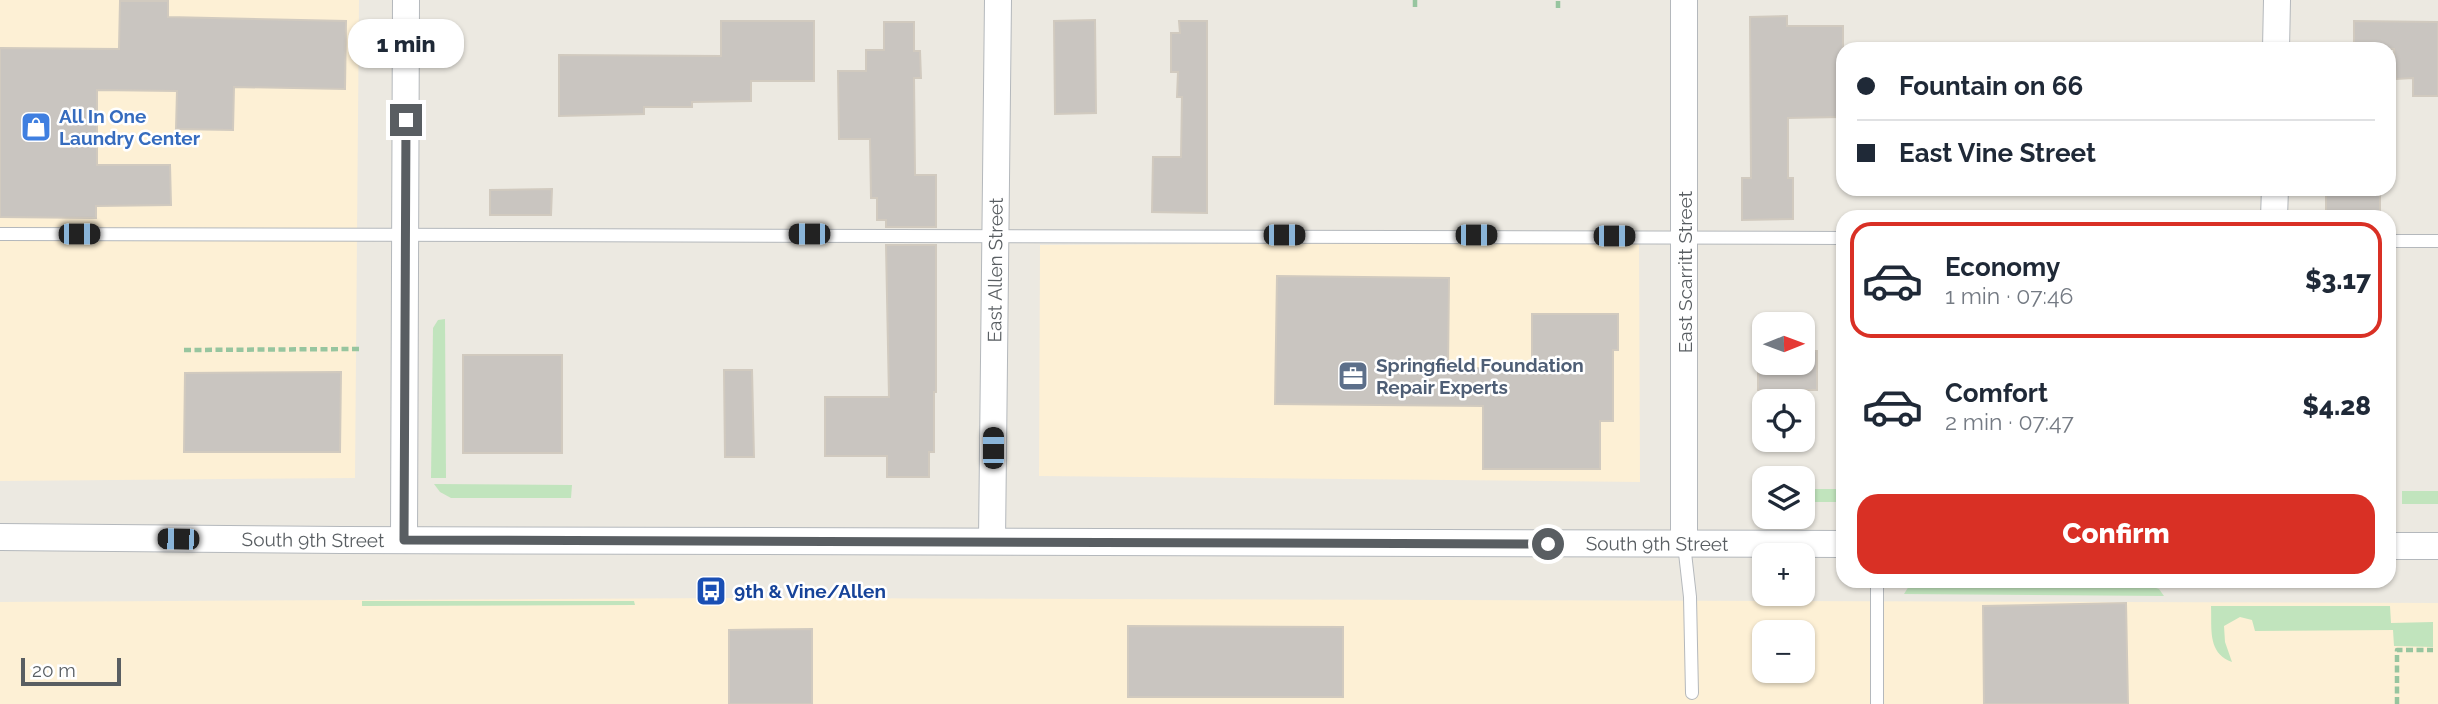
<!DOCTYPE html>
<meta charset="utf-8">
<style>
:root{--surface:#fff;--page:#f2f2f3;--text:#1f2937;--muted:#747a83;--line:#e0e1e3;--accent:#d93025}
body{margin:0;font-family:Raleway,sans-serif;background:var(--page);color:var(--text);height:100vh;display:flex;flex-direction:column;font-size:26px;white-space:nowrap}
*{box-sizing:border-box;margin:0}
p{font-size:23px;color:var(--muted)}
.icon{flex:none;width:38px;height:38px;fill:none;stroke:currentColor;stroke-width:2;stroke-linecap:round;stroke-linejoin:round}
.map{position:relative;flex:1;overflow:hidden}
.panel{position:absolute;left:1836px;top:210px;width:560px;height:378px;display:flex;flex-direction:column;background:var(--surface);border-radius:21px;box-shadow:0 2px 5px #0004}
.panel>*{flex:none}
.top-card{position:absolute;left:1836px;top:42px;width:560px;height:154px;border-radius:21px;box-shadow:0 2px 5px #0004;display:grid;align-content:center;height:154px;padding:0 21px;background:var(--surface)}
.needle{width:46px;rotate:89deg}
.fabs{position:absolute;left:1752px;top:312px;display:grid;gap:14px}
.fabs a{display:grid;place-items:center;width:63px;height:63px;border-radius:14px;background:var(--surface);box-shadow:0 2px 5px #0004;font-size:35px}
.scale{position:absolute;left:21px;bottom:18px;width:100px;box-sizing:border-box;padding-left:7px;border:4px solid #595e62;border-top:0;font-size:19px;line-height:24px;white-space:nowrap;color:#595e62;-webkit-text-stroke:5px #fff;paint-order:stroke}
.end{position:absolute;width:32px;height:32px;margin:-16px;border:9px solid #595e62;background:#fff;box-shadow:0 0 0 4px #fff}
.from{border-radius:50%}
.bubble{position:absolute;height:49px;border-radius:21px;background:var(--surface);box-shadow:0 2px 5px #0004;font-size:23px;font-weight:800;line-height:49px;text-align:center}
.car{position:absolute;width:21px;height:42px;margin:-21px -10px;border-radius:9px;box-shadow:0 0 5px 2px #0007;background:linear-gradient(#222 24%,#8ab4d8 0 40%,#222 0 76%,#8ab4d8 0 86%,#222 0)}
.top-card b{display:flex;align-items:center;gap:24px;height:66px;font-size:26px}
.top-card b+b{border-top:2px solid var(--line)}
.top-card i{width:18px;height:18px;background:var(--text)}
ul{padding:12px 0 0;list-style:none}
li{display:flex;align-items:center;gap:21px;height:116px;margin:0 14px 10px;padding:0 7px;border:4px solid transparent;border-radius:21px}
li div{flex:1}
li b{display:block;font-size:26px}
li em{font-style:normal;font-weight:800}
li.active{border-color:var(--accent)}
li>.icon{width:63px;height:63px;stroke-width:1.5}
.button{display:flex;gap:14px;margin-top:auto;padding:14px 21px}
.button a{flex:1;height:80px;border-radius:21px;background:var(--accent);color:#fff;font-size:28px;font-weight:800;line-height:80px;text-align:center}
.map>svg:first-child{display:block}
.commercial{fill:#fdf0d5;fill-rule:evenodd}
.green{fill:#c1e4bd}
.building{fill:#c9c5c0;stroke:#d1cabf;stroke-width:2}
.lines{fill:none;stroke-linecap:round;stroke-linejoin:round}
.lane-casing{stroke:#b4b8bc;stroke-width:14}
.street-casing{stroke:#b4b8bc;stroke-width:28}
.path{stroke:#97c59f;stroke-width:4.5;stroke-dasharray:7 3.5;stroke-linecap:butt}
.lane{stroke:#fff;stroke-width:12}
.street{stroke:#fff;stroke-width:26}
.route{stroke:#595e62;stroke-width:9}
.labels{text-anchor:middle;stroke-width:5;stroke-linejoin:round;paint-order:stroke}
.shop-label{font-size:19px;font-weight:bold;fill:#366cbe;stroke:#fff;text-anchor:start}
.street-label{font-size:19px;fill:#595e62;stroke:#fff}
.service-label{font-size:19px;font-weight:bold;fill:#4e5e75;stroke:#fff;text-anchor:start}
.transit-label{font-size:19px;font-weight:bold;fill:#164399;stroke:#fff;text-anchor:start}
</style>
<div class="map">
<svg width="2438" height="704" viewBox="0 0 2438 704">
<rect width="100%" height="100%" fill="#ece9e1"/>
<g class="commercial">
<path d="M 0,0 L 359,0 L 355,478 L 0,481 Z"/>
<path d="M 1639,242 L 1640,482 L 1039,476 L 1040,245 Z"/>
<path d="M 723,598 L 2438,603 L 2438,704 L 0,704 L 0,602 ZM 1764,632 L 1802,632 L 1802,670 L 1764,670 Z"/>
</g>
<g class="green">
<path d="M 445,319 L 446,478 L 431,478 L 433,328 L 438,320 Z"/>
<path d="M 434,484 L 572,485 L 571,498 L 451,498 L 440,492 Z"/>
<rect x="1803" y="489" width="40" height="13"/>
<rect x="2402" y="491" width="36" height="13"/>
<path d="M 1909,586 L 2153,587 L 2159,589 L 2164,596 L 1904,594 Z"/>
<path d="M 362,601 L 634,601 L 635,605 L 362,606 Z"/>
<path d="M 2211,606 L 2390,606 L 2391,623 L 2433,622 L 2433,647 L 2394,646 L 2393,630 L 2255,631 L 2252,620 L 2240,617 L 2224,626 L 2225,642 L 2232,662 C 2207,653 2212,628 2211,606 Z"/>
</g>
<g class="building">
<path d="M 120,1 L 168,1 L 168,17 L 346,21 L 345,89 L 234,87 L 233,130 L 176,129 L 177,91 L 97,90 L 97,165 L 170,165 L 171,205 L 96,206 L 96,218 L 0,217 L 0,48 L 119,49 Z"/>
<path d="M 1787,16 L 1787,26 L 1843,26 L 1843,105 L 1839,106 L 1839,117 L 1788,118 L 1788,178 L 1793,178 L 1793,219 L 1742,220 L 1742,178 L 1751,178 L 1750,17 Z"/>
<path d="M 1095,20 L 1096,113 L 1055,114 L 1054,21 Z"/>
<path d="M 721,21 L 814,21 L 814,81 L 751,81 L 751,101 L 692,102 L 692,107 L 644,107 L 644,114 L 559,116 L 559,55 L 721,56 Z"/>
<path d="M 1179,21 L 1207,21 L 1207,213 L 1152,212 L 1153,157 L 1181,157 L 1182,97 L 1177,97 L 1178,72 L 1171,72 L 1171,33 L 1180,33 Z"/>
<path d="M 2354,21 L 2438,22 L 2438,96 L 2413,96 L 2413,78 L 2396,79 L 2394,49 L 2354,49 Z"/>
<path d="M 884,22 L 914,22 L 914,51 L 920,51 L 921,78 L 914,78 L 915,175 L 936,175 L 936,227 L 886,227 L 886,220 L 877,220 L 877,198 L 871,198 L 870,139 L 839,139 L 838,71 L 866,71 L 866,50 L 884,50 Z"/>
<path d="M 552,189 L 551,215 L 490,215 L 490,190 Z"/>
<rect x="2326" y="189" width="54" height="28"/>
<path d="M 886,245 L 936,245 L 936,392 L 934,392 L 934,452 L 929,452 L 929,477 L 887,477 L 887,456 L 825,456 L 825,397 L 889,397 Z"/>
<path d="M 1277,276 L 1449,278 L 1448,368 L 1532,369 L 1532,314 L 1618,314 L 1618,350 L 1613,350 L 1613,421 L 1600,421 L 1600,469 L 1483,469 L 1483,406 L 1275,404 Z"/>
<path d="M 1758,351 L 1764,351 L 1764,362 L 1802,362 L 1802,351 L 1817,351 L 1817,390 L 1758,390 Z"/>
<rect x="463" y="355" width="99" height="98"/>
<path d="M 724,370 L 752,370 L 754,457 L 725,457 Z"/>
<path d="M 341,372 L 340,452 L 184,452 L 185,373 Z"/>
<path d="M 2126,603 L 2128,704 L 1984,704 L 1983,606 Z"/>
<path d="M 1128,626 L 1343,627 L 1343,697 L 1128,697 Z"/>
<path d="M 812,629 L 812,704 L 729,704 L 729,630 Z"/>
</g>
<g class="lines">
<g class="lane-casing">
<g id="lane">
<path d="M 0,234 L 1843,238"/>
<path d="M 2389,241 L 2438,241"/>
<path d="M 1684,544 L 1690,597 L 1692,693"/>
<path d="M 1877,704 L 1877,581"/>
</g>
</g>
<g class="street-casing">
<g id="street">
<path d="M 1684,0 L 1684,544"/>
<path d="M 2276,49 L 2277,0"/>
<path d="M 2274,217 L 2275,189"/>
<path id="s1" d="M 0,537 L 342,540 L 1843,544"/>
<path d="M 404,540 L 406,0"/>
<path id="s2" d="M 992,541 L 998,0"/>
<path d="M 2389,546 L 2438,546"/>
</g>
</g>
<g class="path">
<path d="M 1415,0 L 1415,7"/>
<path d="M 1558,8 L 1558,0"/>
<path d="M 184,350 L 360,349"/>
<path d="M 2397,704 L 2397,650 L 2433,650"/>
</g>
<use href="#lane" class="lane"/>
<use href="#street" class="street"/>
</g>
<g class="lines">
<path class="route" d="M 406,120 L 404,540 L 1548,544"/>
</g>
<defs>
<g id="shop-square" transform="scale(1.575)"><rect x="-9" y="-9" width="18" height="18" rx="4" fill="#3f7fe0" stroke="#fff"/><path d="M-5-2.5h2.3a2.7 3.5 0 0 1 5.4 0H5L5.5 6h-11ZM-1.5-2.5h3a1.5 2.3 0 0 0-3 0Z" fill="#fff"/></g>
<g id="office-square" transform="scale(1.575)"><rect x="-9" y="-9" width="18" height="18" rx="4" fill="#5c6f8a" stroke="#fff"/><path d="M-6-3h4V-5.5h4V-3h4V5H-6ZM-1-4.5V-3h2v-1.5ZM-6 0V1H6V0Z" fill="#fff"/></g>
<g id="bus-square" transform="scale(1.575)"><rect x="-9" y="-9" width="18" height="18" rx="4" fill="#1a4fb4" stroke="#fff"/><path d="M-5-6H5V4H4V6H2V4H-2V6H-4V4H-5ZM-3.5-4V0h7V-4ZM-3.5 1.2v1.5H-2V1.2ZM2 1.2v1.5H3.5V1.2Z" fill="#fff"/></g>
</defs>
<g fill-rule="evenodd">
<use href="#shop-square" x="36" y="127"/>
<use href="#office-square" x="1353" y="376"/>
<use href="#bus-square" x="711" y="591"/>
</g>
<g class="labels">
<g class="shop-label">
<text x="59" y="123">All In One<tspan x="59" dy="22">Laundry Center</tspan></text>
</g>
<g class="street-label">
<text dy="7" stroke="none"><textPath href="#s2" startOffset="271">East Allen Street</textPath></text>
<text transform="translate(1685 272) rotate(-90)" y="7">East Scarritt Street</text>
<text dy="7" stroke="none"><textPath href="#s1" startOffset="313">South 9th Street</textPath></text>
<text dy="7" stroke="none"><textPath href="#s1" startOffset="1657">South 9th Street</textPath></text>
</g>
<g class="service-label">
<text x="1376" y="372">Springfield Foundation<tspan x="1376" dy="22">Repair Experts</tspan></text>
</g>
<g class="transit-label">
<text x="734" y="598">9th &amp; Vine/Allen</text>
</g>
</g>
</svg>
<div class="fabs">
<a><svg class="needle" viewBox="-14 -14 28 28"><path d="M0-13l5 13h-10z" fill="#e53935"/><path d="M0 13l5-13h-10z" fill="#747a83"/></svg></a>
<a><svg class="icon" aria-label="locate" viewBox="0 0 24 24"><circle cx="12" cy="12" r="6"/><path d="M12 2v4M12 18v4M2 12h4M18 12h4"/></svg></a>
<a><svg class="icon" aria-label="layers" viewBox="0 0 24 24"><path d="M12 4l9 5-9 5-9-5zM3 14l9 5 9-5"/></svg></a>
<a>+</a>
<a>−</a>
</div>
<div class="scale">20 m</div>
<i class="end from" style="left:1548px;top:544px"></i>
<i class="end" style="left:406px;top:120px"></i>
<div class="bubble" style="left:348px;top:19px;width:116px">1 min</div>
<i class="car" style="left:79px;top:234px;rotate:90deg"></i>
<i class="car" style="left:809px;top:234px;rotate:270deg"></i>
<i class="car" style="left:1284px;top:235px;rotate:90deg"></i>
<i class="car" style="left:1476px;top:235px;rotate:90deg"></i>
<i class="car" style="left:1614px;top:236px;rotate:90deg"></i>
<i class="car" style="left:993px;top:448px;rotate:0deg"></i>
<i class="car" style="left:178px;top:539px;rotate:271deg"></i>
<div class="top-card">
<b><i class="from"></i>Fountain on 66</b>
<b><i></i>East Vine Street</b>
</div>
<section class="panel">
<ul>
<li class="active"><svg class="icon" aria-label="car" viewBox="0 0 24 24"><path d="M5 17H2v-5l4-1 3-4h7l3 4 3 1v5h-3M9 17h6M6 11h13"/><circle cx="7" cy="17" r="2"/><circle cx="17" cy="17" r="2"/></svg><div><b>Economy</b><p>1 min · 07:46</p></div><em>$3.17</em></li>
<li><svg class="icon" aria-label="car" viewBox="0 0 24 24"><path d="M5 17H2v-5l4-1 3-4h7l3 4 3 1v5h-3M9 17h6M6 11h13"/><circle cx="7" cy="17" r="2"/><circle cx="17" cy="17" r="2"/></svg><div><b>Comfort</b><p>2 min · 07:47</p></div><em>$4.28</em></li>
</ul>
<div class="button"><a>Confirm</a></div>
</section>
</div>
